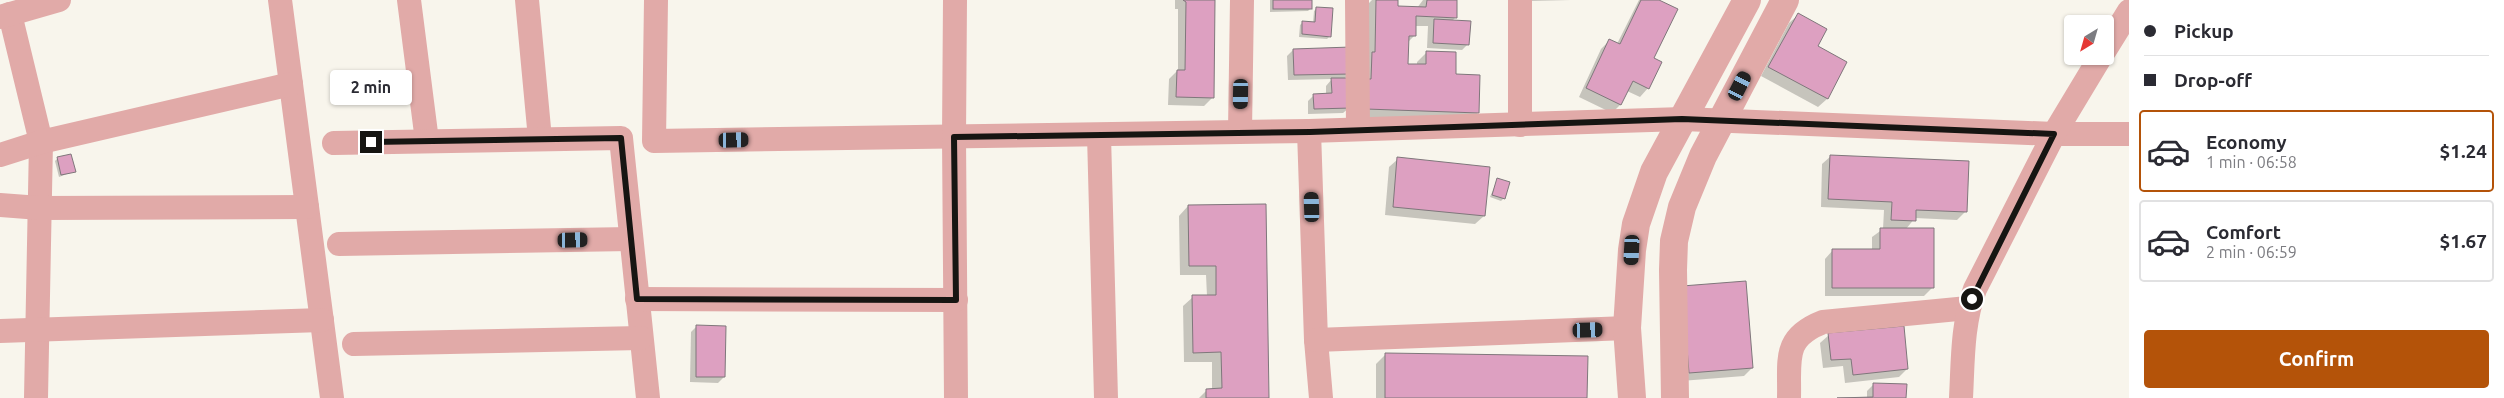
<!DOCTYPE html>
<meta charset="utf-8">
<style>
:root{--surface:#fff;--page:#f7f7f7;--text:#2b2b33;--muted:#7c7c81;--line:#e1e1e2;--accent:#b45309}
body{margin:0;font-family:Ubuntu,sans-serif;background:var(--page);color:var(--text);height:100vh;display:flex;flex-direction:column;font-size:19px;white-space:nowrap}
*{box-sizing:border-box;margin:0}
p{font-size:16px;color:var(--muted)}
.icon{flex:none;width:28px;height:28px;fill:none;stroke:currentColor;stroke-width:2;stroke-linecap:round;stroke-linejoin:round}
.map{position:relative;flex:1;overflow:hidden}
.panel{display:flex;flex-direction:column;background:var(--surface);width:375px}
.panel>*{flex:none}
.guide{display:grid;align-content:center;height:110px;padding:0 15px;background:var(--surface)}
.needle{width:32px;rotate:217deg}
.controls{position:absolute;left:2064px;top:15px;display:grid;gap:10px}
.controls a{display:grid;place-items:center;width:50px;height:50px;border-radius:5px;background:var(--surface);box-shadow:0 1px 4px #0004;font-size:25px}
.end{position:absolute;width:22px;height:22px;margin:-11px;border:6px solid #161512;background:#fff;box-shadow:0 0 0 2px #fff}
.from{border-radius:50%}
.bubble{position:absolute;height:35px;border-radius:5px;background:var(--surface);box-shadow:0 1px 4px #0004;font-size:16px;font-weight:700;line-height:35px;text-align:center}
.car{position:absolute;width:15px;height:30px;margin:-15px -8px;border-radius:6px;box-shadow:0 0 4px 1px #0007;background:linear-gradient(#222 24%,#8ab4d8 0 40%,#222 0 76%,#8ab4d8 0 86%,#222 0)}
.guide b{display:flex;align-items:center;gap:18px;height:48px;font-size:19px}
.guide b+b{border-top:1px solid var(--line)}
.guide i{width:12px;height:12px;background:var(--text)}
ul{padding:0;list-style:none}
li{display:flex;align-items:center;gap:15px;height:82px;margin:0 10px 8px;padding:0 5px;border:2px solid var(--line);border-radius:5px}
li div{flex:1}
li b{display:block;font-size:19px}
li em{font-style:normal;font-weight:700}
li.on{border-color:var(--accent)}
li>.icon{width:45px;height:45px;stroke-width:1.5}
.primary-button{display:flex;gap:10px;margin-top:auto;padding:10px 15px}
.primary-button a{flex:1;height:58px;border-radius:5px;background:var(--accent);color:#fff;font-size:20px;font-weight:700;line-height:58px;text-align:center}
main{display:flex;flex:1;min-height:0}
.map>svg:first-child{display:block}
.shadow{fill:#0003}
.building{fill:#dda0c1;stroke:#7f777b}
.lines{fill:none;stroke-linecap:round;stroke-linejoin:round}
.minor{stroke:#e1aaa8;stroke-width:24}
.tertiary{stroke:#e1aaa8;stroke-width:28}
.route{stroke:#161512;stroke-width:6}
</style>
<main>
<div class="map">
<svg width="2129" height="398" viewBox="0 0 2129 398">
<rect width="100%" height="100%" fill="#f8f5ec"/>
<g class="shadow">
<path d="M 1175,0 L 1213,0 L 1213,97 L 1204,106 L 1168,105 L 1169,79 L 1178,70 L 1178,9 L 1175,9 Z"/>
<path d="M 1270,0 L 1311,0 L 1311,8 L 1308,11 L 1270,12 Z"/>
<path d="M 1372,0 L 1397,0 L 1397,8 L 1417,8 L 1423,0 L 1456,0 L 1456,17 L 1452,21 L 1468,44 L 1462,50 L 1427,48 L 1428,26 L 1415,26 L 1414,36 L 1407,43 L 1406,65 L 1417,65 L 1417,62 L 1427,52 L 1478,113 L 1468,123 L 1356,119 L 1367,5 Z"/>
<path d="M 1529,0 L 1571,0 L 1529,1 Z"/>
<path d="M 1639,0 L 1656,0 L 1653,59 L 1648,88 L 1640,97 L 1627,91 L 1620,105 L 1612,113 L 1579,97 L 1601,49 L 1609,41 L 1617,44 Z"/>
<path d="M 1317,8 L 1330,36 L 1327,39 L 1299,37 L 1300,25 L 1303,22 L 1313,23 L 1314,11 Z"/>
<path d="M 1798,15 L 1816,47 L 1846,63 L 1827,99 L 1818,107 L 1761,76 L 1789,23 Z"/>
<path d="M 1293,50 L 1350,73 L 1344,79 L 1350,107 L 1343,113 L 1308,114 L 1308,101 L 1314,95 L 1326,95 L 1326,86 L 1332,79 L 1288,80 L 1287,56 Z"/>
<path d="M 1831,156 L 1965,212 L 1957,220 L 1915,218 L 1906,229 L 1932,288 L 1924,296 L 1825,296 L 1825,259 L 1833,250 L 1872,251 L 1872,237 L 1883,229 L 1884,210 L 1821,207 L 1822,164 Z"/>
<path d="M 58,158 L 75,171 L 59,177 L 55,161 Z"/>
<path d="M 1398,159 L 1484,216 L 1475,224 L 1385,215 L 1389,167 Z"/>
<path d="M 1498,179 L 1504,198 L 1501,201 L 1490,197 Z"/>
<path d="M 1264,205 L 1268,398 L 1199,398 L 1207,390 L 1212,390 L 1212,362 L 1184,362 L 1183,306 L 1193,297 L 1207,296 L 1206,275 L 1180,275 L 1179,216 L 1188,206 Z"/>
<path d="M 1674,295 L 1752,368 L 1744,376 L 1681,381 Z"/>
<path d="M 697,326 L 724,377 L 718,383 L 690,382 L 691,332 Z"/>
<path d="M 1829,335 L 1907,369 L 1899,377 L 1845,383 L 1843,366 L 1823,368 L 1820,343 Z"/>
<path d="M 1386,354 L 1586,398 L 1376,398 L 1376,364 Z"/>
<path d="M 1873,385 L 1905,398 L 1867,398 L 1867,391 Z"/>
</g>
<g class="building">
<path d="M 1183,0 L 1215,0 L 1214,98 L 1176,97 L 1177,70 L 1185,70 L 1186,2 Z"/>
<rect x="1273" y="0" width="39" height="9"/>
<path d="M 1376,0 L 1398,0 L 1398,6 L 1426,7 L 1427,0 L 1457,0 L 1457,18 L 1416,16 L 1416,36 L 1409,36 L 1408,64 L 1426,64 L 1426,51 L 1456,52 L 1456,74 L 1480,75 L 1479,113 L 1366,109 L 1367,79 L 1371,79 L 1372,52 L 1375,52 Z"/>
<path d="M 1641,0 L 1659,0 L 1678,9 L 1654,58 L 1662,62 L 1649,89 L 1633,81 L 1621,105 L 1586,88 L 1609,39 L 1620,44 Z"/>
<path d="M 1316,7 L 1333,8 L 1331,37 L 1302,34 L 1302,21 L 1315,22 Z"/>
<path d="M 1798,13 L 1827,29 L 1818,46 L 1847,62 L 1828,99 L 1768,67 Z"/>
<path d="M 1434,19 L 1471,21 L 1469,45 L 1433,43 Z"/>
<path d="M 1351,47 L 1351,74 L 1294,75 L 1293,49 Z"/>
<path d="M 1331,78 L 1350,78 L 1351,108 L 1314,109 L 1313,94 L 1332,93 Z"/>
<path d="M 71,154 L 76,172 L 61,175 L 57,157 Z"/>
<path d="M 1830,155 L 1969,161 L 1967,212 L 1916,210 L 1916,221 L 1891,220 L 1892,202 L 1828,199 Z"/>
<path d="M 1397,157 L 1490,167 L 1485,216 L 1393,207 Z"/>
<path d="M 1497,178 L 1510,182 L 1505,199 L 1492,195 Z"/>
<path d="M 1266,204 L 1269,398 L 1206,398 L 1206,389 L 1222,388 L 1221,352 L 1193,353 L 1192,295 L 1216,295 L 1216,266 L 1189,266 L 1188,205 Z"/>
<path d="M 1880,228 L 1934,228 L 1934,288 L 1832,288 L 1832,249 L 1880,249 Z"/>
<path d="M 1746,281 L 1753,368 L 1689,373 L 1682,286 Z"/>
<path d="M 696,325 L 726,326 L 725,377 L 696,377 Z"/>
<path d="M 1904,326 L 1908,369 L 1853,375 L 1851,359 L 1831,360 L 1828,333 Z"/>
<path d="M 1385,353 L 1588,356 L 1587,398 L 1385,398 Z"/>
<path d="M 1873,383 L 1907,384 L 1906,398 L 1837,398 L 1873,397 Z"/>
</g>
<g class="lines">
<g class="minor">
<path d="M 280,0 L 332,398"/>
<path d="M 409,0 L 427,141"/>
<path d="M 527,0 L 540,139"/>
<path d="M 656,0 L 654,141 L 1309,131 L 1683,119 L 2054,134 L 2129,134"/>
<path d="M 955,0 L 954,137 L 956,398"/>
<path d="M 1357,0 L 1358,129"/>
<path d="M 10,14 L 41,142 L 36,398"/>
<path d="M 0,17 L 59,0"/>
<path d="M 2105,50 L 2129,11"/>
<path d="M 1520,125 L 1520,0"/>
<path d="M 1240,131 L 1242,0"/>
<path d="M 1309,131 L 1316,340 L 1321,398"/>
<path d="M 1099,135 L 1106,398"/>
<path d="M 334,143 L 621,138 L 648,398"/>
<path d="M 0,155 L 41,142 L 291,84"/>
<path d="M 0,205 L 40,208 L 307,207"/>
<path d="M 339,244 L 631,239"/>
<path d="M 637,299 L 956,300"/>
<path d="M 0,331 L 322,320"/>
<path d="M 1316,340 L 1627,328"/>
<path d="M 354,344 L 641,338"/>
<path d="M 1789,398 C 1790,360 1782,338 1823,322 L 1968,308"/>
<path d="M 1961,398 C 1963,361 1962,324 1975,289 L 2054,134 L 2101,56"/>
</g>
<g class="tertiary">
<path d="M 1632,398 L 1627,328 L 1632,250 L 1636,224 L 1654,172 L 1747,0"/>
<path d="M 1675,398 L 1673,270 L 1674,241 L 1682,207 L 1703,156 L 1785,0"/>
</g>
</g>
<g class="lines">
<path class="route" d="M 371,142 L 621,138 L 637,299 L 956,300 L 954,137 L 1310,132 L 1682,119 L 2054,134 L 1972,299"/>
</g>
</svg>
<div class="controls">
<a><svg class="needle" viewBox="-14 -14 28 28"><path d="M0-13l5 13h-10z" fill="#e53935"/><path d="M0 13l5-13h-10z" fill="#7c7c81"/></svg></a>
</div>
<i class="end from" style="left:1972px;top:299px"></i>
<i class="end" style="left:371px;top:142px"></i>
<div class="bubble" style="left:330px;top:70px;width:82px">2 min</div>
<i class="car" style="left:1740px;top:86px;rotate:27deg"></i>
<i class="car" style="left:1241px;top:94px;rotate:181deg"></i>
<i class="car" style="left:734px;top:140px;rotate:89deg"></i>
<i class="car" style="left:1312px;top:207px;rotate:358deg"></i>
<i class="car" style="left:573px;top:240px;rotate:89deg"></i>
<i class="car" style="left:1632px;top:250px;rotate:183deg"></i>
<i class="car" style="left:1588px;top:330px;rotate:88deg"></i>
</div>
<section class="panel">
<div class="guide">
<b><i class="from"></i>Pickup</b>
<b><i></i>Drop-off</b>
</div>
<ul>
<li class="on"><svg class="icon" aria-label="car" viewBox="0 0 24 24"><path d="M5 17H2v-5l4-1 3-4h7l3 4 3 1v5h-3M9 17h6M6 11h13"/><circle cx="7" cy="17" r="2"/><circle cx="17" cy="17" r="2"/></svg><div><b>Economy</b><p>1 min · 06:58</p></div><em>$1.24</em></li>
<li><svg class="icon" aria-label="car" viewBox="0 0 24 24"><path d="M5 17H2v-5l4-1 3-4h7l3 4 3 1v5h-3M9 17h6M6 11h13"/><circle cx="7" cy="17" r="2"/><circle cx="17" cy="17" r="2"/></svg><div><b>Comfort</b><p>2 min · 06:59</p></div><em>$1.67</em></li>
</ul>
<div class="primary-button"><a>Confirm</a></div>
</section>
</main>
